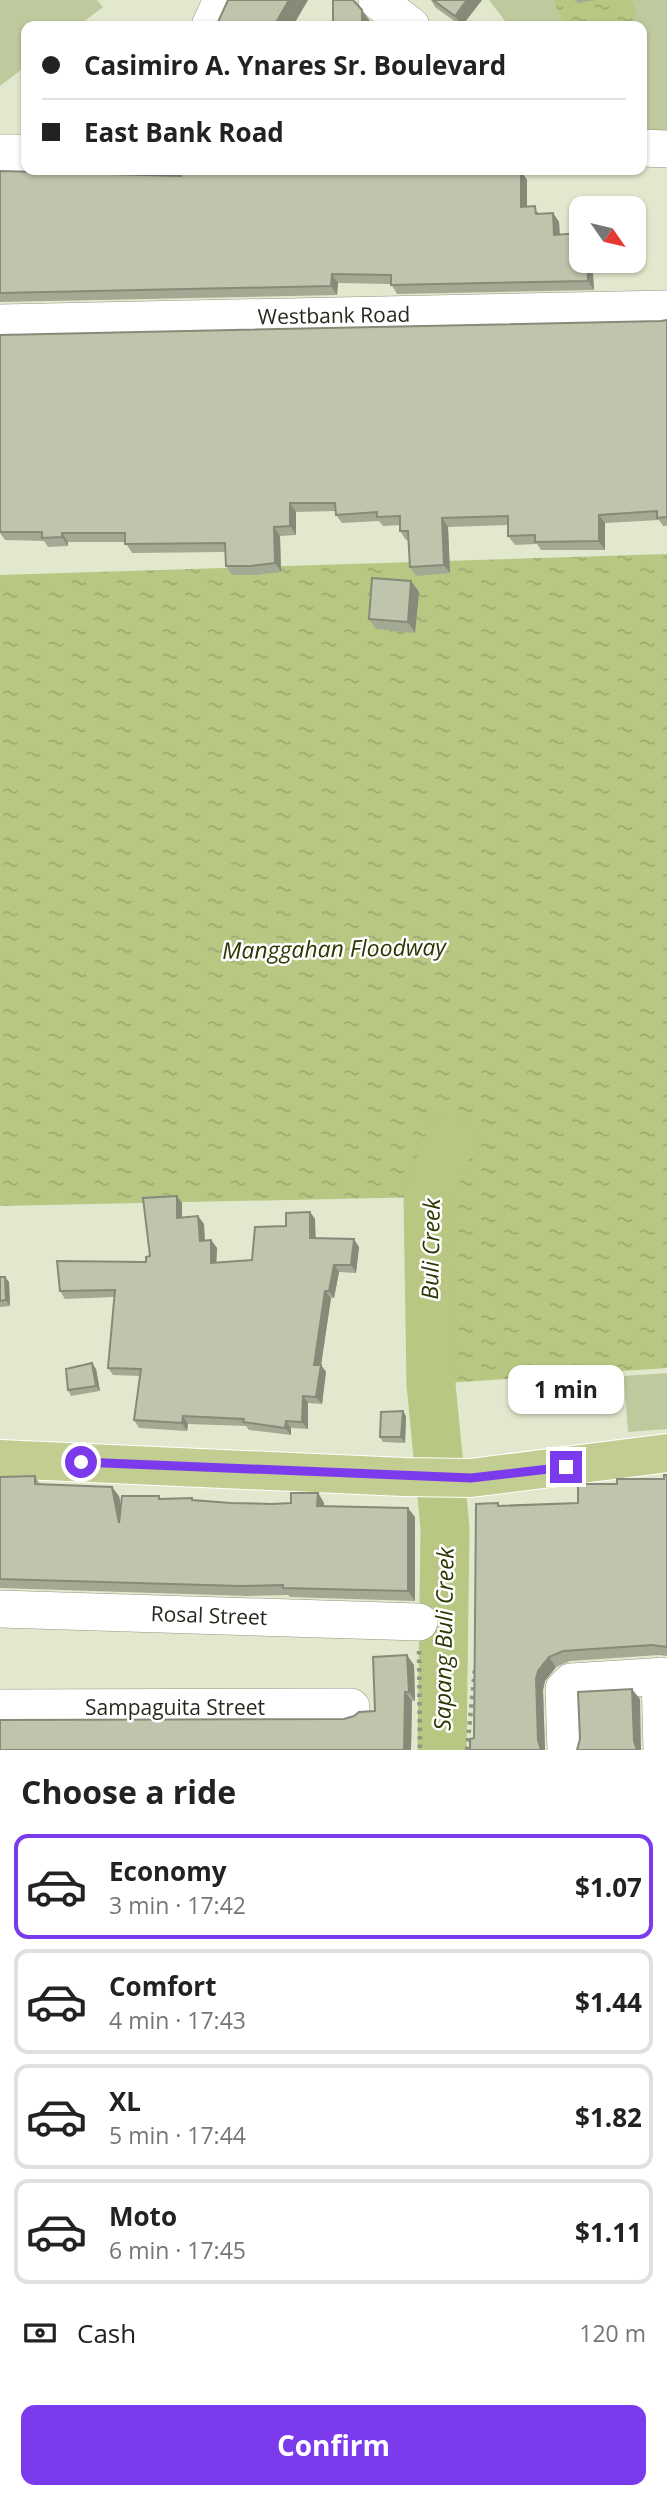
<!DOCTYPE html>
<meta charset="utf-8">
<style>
:root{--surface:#fff;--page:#f6f6f6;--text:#222;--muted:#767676;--line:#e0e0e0;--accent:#7c3aed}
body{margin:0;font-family:"Open Sans",sans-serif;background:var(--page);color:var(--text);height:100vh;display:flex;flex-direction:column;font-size:26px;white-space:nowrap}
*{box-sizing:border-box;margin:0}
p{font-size:23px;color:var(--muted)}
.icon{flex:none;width:38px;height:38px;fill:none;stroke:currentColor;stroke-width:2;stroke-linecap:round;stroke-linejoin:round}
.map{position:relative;height:1750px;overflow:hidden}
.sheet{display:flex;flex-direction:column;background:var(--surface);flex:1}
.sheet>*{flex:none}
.top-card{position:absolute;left:21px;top:21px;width:626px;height:154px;border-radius:14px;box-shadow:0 2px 5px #0004;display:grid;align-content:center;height:154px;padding:0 21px;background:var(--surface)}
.needle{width:46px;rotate:124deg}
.fabs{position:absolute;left:569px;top:196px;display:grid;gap:14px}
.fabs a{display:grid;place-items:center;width:77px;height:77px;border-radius:14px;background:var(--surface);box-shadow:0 2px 5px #0004;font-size:35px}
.end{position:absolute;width:32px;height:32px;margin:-16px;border:9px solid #7c3aed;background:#fff;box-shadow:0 0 0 4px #fff}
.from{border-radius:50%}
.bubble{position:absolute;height:49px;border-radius:14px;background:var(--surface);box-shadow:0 2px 5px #0004;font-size:23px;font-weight:700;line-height:49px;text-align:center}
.top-card b{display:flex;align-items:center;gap:24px;height:66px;font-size:26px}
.top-card b+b{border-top:2px solid var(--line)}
.top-card i{width:18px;height:18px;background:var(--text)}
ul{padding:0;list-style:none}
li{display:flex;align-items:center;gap:21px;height:105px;margin:0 14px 10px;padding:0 7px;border:4px solid var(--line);border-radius:14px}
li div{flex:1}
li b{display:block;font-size:26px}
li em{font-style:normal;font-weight:700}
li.selected{border-color:var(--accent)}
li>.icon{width:63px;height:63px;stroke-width:1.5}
h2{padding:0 21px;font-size:32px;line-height:84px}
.pay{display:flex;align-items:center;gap:18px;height:77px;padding:0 21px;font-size:26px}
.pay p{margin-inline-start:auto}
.cta{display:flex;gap:14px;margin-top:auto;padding:14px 21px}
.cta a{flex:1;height:80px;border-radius:14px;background:var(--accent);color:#fff;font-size:28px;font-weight:700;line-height:80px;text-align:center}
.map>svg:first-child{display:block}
.park{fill:#bfc99e}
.water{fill:url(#water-ripples)}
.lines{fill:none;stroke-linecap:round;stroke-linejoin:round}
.river{stroke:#b8c782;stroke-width:49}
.minor-casing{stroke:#90967d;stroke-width:38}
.major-casing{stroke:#fff;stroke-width:40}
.path{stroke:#929784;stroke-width:4.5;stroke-dasharray:3.5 5;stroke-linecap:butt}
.minor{stroke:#fff;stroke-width:37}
.major{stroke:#c2cd92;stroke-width:38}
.wall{fill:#a4a994}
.shaded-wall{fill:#868a78}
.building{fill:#bfc5ac;stroke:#868a78;stroke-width:2}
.route{stroke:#7c3aed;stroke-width:9}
.labels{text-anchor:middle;stroke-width:5;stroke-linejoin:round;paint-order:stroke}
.street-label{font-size:21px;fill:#272a20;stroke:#fff}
.water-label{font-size:23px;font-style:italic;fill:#2e3600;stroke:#fff}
</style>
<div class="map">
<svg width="667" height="1750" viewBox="0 0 667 1750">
<defs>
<pattern id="water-ripples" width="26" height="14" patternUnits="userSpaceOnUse" patternTransform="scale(1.75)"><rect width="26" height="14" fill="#b8c782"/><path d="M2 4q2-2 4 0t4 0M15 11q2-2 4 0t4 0" fill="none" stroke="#9eab70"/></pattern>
</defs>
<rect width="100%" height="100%" fill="#e2e8ce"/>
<g class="park">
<path d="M 0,0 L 97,0 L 103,7 L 78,26 L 26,26 L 26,66 L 0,86 Z"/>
<path d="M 489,0 L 667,0 L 667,132 L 642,132 L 642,26 L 509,26 Z"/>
<path d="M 667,1373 L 667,1429 L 628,1432 L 624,1376 Z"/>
</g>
<g class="water">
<path d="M 554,0 L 632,0 L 636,10 L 634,25 L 564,26 Z"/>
<path d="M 667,554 L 667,1368 L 431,1384 L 428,1197 L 0,1206 L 0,575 Z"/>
</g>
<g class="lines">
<path class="river" d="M 442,1750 L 445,1528 L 431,1384 L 428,1197 L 450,1140"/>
<g class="minor-casing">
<g id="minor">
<path d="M 377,0 L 411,26"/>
<path d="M 210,26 L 222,0"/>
<path d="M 642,148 L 667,149"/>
<path d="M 0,153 L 26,153"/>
<path d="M 0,323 L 667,309"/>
<path d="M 0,1609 L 419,1622"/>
<path d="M 660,1676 L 662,1750"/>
<path d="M 0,1708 L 351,1707"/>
<path d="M 566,1750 L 564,1689 L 571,1682 L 667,1676"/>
</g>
</g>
<g class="major-casing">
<path id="major" d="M 0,1459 L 404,1477 L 471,1478 L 667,1453"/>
</g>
<g class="path">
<path d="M 419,1651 L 420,1750"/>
<path d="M 467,1750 L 475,1669"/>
</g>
<use href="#minor" class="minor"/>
<use href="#major" class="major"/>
</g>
<g class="wall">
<path d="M 431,0 L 482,0 L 461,26 L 435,7 Z"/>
<path d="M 574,0 L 595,0 L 579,3 Z"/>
<path d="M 181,170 L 223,170 L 276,173 L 450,170 L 451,172 L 521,171 L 527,180 L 527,206 L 541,214 L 553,213 L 559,222 L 560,235 L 581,261 L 592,261 L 594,290 L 397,294 L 391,284 L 338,283 L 337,295 L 0,302 L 0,171 L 181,176 Z"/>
<path d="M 667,320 L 667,526 L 663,526 L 659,520 L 605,523 L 605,550 L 541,550 L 537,544 L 515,545 L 508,536 L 508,525 L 448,527 L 450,573 L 416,576 L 410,567 L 408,540 L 406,540 L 400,531 L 400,525 L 383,526 L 379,521 L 342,523 L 336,515 L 336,511 L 296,512 L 296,535 L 280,536 L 281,572 L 256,575 L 232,575 L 226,566 L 225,552 L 132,553 L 125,542 L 68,542 L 68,546 L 48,547 L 44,541 L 5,540 L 0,533 L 0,335 L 661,321 Z"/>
<path d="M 411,581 L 419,592 L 415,633 L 376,629 L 369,619 Z"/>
<path d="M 182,1203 L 182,1218 L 198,1216 L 204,1224 L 205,1241 L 211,1240 L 217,1248 L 216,1263 L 252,1260 L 286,1226 L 310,1212 L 315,1219 L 315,1238 L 359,1247 L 356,1273 L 339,1272 L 334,1298 L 331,1298 L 321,1365 L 326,1372 L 322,1404 L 308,1403 L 308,1429 L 291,1428 L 291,1435 L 249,1430 L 246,1426 L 188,1424 L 187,1431 L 139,1428 L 134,1420 L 140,1376 L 113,1375 L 108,1368 L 114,1297 L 65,1299 L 60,1291 L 146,1262 Z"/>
<path d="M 0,1277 L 5,1277 L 9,1282 L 10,1306 L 0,1307 Z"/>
<path d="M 96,1369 L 100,1391 L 71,1396 L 68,1390 Z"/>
<path d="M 406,1416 L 405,1443 L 383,1442 L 380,1437 Z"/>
<path d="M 667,1475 L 667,1656 L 659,1655 L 570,1661 L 556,1667 L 545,1681 L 543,1690 L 545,1750 L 470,1750 L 474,1738 L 501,1506 L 578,1503 L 617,1484 L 664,1479 Z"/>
<path d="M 35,1476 L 40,1484 L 119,1496 L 121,1507 L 161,1499 L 231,1503 L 291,1503 L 318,1493 L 324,1503 L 324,1506 L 415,1517 L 415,1601 L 290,1597 L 288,1595 L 247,1596 L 0,1588 L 0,1477 Z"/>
<path d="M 414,1665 L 415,1701 L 412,1701 L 411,1750 L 0,1750 L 344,1719 L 375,1711 Z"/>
</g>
<g class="shaded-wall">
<path d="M 289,0 L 308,0 L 293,26 L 274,26 Z"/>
<path d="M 467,0 L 482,0 L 462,26 L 455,16 Z"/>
<path d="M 362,10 L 370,21 L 370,26 L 362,24 Z"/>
<path d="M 521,171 L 527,180 L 527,215 L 521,207 Z"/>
<path d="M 553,213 L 559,222 L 560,244 L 554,235 Z"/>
<path d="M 587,261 L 592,261 L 594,290 L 588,281 Z"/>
<path d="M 332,274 L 338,283 L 337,295 L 331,286 Z"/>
<path d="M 290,503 L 296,512 L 296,535 L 290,526 Z"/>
<path d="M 599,515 L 605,523 L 605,550 L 599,541 Z"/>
<path d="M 442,518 L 448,527 L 450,573 L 444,565 Z"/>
<path d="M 274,527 L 280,536 L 281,572 L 275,563 Z"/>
<path d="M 62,533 L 68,542 L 68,546 L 62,537 Z"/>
<path d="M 411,581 L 419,592 L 415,633 L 408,622 Z"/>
<path d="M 177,1196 L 182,1203 L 182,1226 L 177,1218 Z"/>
<path d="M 310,1212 L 315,1219 L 316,1246 L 310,1238 Z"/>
<path d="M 198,1216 L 204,1224 L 205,1249 L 200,1241 Z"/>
<path d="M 354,1239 L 359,1247 L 356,1273 L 351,1265 Z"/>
<path d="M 211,1240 L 217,1248 L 216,1271 L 211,1263 Z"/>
<path d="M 334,1265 L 339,1272 L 334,1298 L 329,1291 Z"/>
<path d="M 5,1277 L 9,1282 L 10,1306 L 6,1300 Z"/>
<path d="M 325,1291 L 331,1298 L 321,1365 L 326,1372 L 322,1404 L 316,1397 L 314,1365 Z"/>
<path d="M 92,1363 L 96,1369 L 100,1391 L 96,1386 Z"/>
<path d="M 303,1396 L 308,1403 L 308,1429 L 302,1422 Z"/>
<path d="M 403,1411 L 406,1416 L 405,1443 L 401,1437 Z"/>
<path d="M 183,1416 L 188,1424 L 187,1431 L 182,1423 Z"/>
<path d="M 286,1421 L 291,1428 L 291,1435 L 285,1428 Z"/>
<path d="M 112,1487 L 119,1496 L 125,1532 L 119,1523 Z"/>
<path d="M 318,1493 L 324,1503 L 324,1516 L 317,1506 Z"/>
<path d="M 408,1508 L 415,1517 L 415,1601 L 408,1591 Z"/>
<path d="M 407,1655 L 414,1665 L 415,1701 L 409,1692 Z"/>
<path d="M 549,1657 L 556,1667 L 545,1681 L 543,1690 L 545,1750 L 541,1750 L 538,1740 L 536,1679 L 538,1671 Z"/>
<path d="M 632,1689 L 640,1699 L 641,1750 L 637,1750 L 634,1741 Z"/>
<path d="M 405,1692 L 412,1701 L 411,1750 L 404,1750 Z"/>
</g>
<g class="building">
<path d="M 228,0 L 289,0 L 274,26 L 226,26 L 218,22 Z"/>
<path d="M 333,0 L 353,0 L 362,10 L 362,24 L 380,24 L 385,26 L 333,26 Z"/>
<path d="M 433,0 L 467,0 L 455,16 Z"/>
<path d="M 421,22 L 449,22 L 445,26 L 418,26 Z"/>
<path d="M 181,170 L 222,170 L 276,173 L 276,170 L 425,171 L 425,170 L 450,170 L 450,172 L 521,171 L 521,207 L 535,206 L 536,214 L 553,213 L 554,235 L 581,233 L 581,261 L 587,261 L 588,281 L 391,285 L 391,275 L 332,274 L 331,286 L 0,293 L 0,171 L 181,176 Z"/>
<path d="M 667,320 L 667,517 L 657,518 L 657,511 L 599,515 L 599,541 L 535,542 L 535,535 L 508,536 L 508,516 L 442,518 L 444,565 L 410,567 L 408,531 L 400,531 L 400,516 L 377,517 L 377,512 L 336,515 L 335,503 L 290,503 L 290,526 L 274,527 L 275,563 L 250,566 L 226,566 L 225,543 L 125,544 L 125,533 L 62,533 L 62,537 L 42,538 L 42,532 L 0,532 L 0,335 L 661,321 Z"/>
<path d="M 372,578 L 411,581 L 408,622 L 369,619 Z"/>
<path d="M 177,1196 L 177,1218 L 198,1216 L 200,1241 L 211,1240 L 211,1263 L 252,1260 L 255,1227 L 286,1226 L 286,1213 L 310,1212 L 310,1238 L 354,1239 L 351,1265 L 334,1265 L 329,1291 L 325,1291 L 314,1365 L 321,1365 L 316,1397 L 303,1396 L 302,1422 L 286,1421 L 285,1428 L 243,1422 L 244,1419 L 183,1416 L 182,1423 L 134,1420 L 141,1369 L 108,1368 L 115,1290 L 60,1291 L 57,1261 L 146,1262 L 146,1257 L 150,1256 L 143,1198 Z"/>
<path d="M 0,1277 L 5,1277 L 6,1300 L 0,1301 Z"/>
<path d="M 92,1363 L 96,1386 L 68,1390 L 66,1369 Z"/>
<path d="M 403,1411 L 401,1437 L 380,1437 L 381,1412 Z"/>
<path d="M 664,1475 L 667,1475 L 667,1647 L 652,1645 L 563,1651 L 549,1657 L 538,1671 L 536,1679 L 538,1740 L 541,1750 L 470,1750 L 470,1739 L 474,1738 L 476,1504 L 498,1503 L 498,1506 L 578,1503 L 578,1484 L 617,1484 L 617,1479 L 664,1479 Z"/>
<path d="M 35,1476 L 35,1484 L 112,1487 L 119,1523 L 122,1496 L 159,1496 L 159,1499 L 192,1498 L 192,1500 L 231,1503 L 272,1504 L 291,1503 L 291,1493 L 318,1493 L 317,1506 L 408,1508 L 408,1591 L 283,1588 L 283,1585 L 240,1586 L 0,1579 L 0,1477 Z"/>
<path d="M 407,1655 L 409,1692 L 405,1692 L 404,1750 L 0,1750 L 0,1720 L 344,1719 L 354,1716 L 359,1712 L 375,1711 L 373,1657 Z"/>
<path d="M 632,1689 L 634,1741 L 637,1750 L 577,1750 L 580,1739 L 578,1692 Z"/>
</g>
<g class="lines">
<path class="route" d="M 81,1462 L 471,1478 L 566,1467"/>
</g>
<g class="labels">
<g class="street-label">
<text transform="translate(334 316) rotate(-1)" y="7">Westbank Road</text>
<text transform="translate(209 1616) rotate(2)" y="7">Rosal Street</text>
<text x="175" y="1715">Sampaguita Street</text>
</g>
<g class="water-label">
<text transform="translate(334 949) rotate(-1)" y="8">Manggahan Floodway</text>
<text transform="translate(431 1249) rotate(-89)" y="8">Buli Creek</text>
<text transform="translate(444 1639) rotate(-89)" y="8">Sapang Buli Creek</text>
</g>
</g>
</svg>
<div class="fabs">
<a><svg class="needle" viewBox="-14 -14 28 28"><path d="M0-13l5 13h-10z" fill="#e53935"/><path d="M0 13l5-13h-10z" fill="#767676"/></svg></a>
</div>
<i class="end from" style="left:81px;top:1462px"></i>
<i class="end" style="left:566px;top:1467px"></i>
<div class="bubble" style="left:508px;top:1365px;width:116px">1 min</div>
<div class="top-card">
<b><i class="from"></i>Casimiro A. Ynares Sr. Boulevard</b>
<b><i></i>East Bank Road</b>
</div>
</div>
<section class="sheet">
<h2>Choose a ride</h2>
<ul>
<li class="selected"><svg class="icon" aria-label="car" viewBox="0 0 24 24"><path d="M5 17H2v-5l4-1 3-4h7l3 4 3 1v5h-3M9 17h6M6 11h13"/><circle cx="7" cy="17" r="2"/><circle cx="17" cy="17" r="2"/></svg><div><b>Economy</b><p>3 min · 17:42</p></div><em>$1.07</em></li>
<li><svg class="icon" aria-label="car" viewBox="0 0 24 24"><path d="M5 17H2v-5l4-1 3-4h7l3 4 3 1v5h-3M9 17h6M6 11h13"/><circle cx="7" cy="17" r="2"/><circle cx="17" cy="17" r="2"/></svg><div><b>Comfort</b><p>4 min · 17:43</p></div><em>$1.44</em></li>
<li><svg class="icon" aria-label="car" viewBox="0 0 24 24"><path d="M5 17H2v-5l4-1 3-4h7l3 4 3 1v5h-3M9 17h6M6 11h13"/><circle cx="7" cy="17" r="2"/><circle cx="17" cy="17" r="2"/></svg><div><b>XL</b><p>5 min · 17:44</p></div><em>$1.82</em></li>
<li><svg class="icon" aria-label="car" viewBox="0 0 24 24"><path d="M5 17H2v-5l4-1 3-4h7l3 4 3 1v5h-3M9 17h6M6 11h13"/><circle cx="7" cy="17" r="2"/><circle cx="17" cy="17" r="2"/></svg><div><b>Moto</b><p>6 min · 17:45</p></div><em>$1.11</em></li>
</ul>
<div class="pay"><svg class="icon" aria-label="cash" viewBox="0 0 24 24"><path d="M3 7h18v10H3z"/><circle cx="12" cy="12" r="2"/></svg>Cash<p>120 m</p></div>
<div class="cta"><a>Confirm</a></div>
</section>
